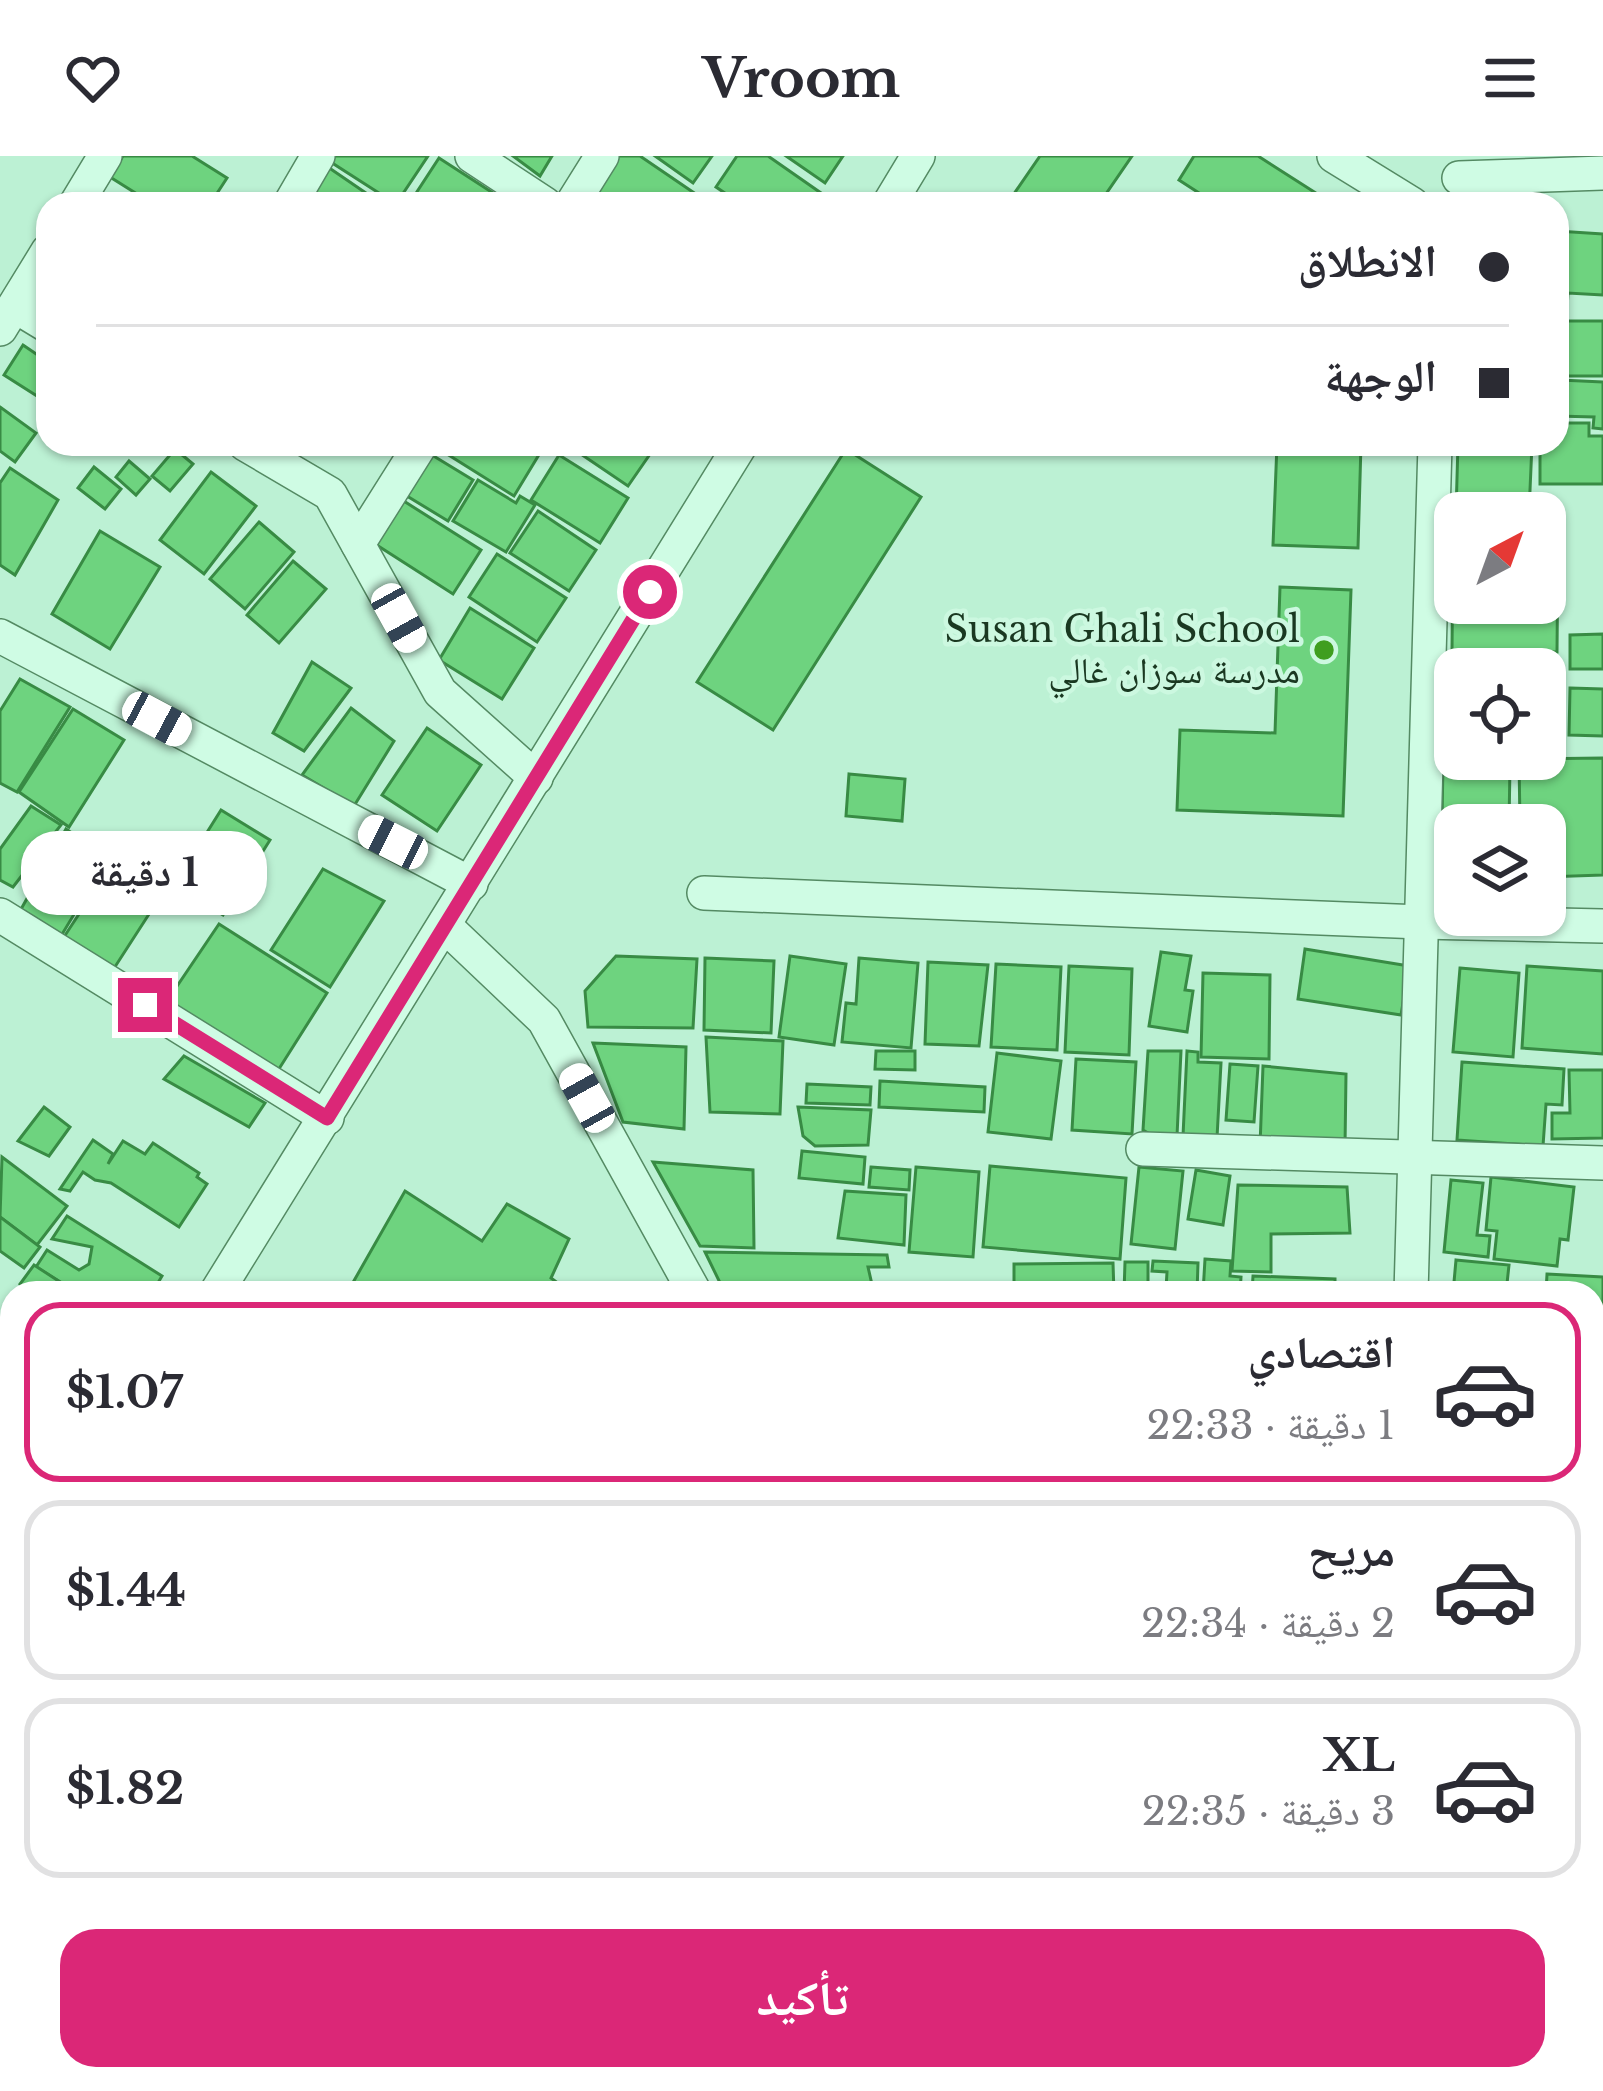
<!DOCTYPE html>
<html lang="ar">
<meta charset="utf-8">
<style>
:root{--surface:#fff;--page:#f2f2f3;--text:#2b2b33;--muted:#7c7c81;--line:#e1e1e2;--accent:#db2777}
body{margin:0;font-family:"Libre Baskerville","Noto Naskh Arabic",serif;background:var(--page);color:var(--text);direction:rtl;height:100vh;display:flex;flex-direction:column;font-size:45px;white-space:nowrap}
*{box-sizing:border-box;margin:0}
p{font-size:39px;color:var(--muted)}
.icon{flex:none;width:66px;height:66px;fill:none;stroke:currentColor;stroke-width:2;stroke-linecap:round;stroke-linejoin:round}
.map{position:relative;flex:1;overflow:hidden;direction:ltr}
.sheet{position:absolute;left:0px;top:1125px;width:1605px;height:810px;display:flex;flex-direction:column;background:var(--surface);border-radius:36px 36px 0 0;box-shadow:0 3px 9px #0004;direction:rtl}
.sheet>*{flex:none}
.top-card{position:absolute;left:36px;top:36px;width:1533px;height:264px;border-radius:36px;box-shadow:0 3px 9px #0004;direction:rtl;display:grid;align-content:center;height:264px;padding:0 60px;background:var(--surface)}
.needle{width:78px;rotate:41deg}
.controls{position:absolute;left:1434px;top:336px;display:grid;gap:24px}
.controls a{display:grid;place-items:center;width:132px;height:132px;border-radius:24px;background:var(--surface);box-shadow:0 3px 9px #0004;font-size:60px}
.end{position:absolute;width:54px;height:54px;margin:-27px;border:15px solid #db2777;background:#fff;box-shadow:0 0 0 6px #fff}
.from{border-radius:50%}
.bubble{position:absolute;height:84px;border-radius:36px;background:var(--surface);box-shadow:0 3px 9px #0004;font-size:39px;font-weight:700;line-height:84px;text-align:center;direction:rtl}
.car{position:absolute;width:36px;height:72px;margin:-36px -18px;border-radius:15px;box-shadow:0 0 9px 3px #0007;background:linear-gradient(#fff 24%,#345 0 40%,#fff 0 76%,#345 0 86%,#fff 0)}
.top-card b{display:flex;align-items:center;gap:42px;height:114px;font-size:45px}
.top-card b+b{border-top:3px solid var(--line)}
.top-card i{width:30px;height:30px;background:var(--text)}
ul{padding:21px 0 0;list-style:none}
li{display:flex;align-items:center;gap:36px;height:180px;margin:0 24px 18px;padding:0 36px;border:6px solid var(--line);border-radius:36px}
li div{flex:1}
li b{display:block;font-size:45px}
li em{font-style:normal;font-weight:700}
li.on{border-color:var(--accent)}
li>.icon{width:108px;height:108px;stroke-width:1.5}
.button{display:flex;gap:24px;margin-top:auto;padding:24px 60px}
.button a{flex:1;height:138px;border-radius:36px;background:var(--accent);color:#fff;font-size:48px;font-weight:700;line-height:138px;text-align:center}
header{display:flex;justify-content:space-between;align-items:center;height:156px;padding:0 60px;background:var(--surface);font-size:54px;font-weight:700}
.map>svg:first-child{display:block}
.building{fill:#6ed37f;stroke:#388b44;stroke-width:3}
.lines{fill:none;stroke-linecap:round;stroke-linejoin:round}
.street-casing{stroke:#548a63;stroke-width:36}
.street{stroke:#cffce4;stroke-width:33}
.route{stroke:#db2777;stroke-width:15}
.poi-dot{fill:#3f9e1f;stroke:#ccf8e0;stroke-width:4.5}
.labels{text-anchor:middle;stroke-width:9;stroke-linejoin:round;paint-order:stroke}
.poi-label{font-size:36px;fill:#1a3821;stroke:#ccf8e0;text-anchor:end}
</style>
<header><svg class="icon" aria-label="menu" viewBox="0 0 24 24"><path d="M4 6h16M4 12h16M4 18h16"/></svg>Vroom<svg class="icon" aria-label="heart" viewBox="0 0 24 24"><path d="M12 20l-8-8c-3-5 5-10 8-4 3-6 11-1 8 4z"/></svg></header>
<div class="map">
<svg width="1603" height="1935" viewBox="0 0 1603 1935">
<rect width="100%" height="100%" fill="#bcf1d4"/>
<g class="building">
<path d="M 123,0 L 192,0 L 227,22 L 210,48 L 153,48 L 110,21 Z"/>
<path d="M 328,0 L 428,0 L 396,48 L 326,3 Z"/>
<path d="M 513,0 L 552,0 L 540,20 Z"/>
<path d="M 612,0 L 640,0 L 706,45 L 703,48 L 598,48 L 587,41 Z"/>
<path d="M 655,0 L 712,0 L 693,27 Z"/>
<path d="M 737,0 L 768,0 L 821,37 L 814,48 L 741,48 L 716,31 Z"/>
<path d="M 786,0 L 843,0 L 825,27 Z"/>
<path d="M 1040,0 L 1132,0 L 1099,48 L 1007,48 Z"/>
<path d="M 1194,0 L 1258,0 L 1333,48 L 1216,48 L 1179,24 Z"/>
<path d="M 439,2 L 510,48 L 409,48 Z"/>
<path d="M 322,7 L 382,48 L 301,48 Z"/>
<path d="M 1557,75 L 1603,78 L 1603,139 L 1568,137 L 1567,153 L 1557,153 Z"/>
<rect x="1557" y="165" width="46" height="55"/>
<path d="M 23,189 L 48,206 L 48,247 L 4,219 Z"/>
<path d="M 1560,224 L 1603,226 L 1603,273 L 1593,272 L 1594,261 L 1557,260 L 1557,268 L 1557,244 Z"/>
<path d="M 0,251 L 36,277 L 15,306 L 0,295 Z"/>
<path d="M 1561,267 L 1589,267 L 1589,280 L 1603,280 L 1603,328 L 1540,328 L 1540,288 L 1557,288 Z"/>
<path d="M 431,288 L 536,288 L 543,292 L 514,340 Z"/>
<path d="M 566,288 L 657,288 L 628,330 Z"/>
<path d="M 1277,288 L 1361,288 L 1358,392 L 1273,389 Z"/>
<path d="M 1458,288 L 1532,288 L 1529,357 L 1456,357 Z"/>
<path d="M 175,293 L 193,308 L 170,335 L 152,320 Z"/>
<path d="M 846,293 L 921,341 L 773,574 L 697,526 Z"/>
<path d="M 427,296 L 473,324 L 448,365 L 402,337 Z"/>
<path d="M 559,299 L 628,342 L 600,387 L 531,344 Z"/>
<path d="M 129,305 L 150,323 L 136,339 L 116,321 Z"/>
<path d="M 94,311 L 121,333 L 105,353 L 78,332 Z"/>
<path d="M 10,312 L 58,344 L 15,419 L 0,409 L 0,327 Z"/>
<path d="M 211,316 L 256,350 L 204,418 L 160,384 Z"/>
<path d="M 478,324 L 516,347 L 520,340 L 535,349 L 506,396 L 453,365 Z"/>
<path d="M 399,342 L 481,394 L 453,438 L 372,386 Z"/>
<path d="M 538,355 L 596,394 L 569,435 L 510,397 Z"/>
<path d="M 259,366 L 294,396 L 245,453 L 210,423 Z"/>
<path d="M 100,375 L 160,411 L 110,493 L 52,458 Z"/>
<path d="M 1453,385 L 1455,447 L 1545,447 L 1545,387 L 1558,387 L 1557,496 L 1452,494 Z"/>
<path d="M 497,398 L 566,442 L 537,486 L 469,441 Z"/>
<path d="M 293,405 L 326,433 L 279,487 L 247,459 Z"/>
<path d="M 1280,431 L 1351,434 L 1343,660 L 1177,654 L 1180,574 L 1275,577 Z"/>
<path d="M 470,452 L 534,492 L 502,543 L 439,504 Z"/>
<path d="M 1603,478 L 1603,513 L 1570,513 L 1570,479 Z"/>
<path d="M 312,506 L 351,532 L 304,595 L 273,577 Z"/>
<path d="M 20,523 L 70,551 L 17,636 L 0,627 L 0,555 Z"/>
<path d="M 1570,532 L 1603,533 L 1603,580 L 1569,579 Z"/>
<path d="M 351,552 L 394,585 L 354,650 L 302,619 Z"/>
<path d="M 73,553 L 124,584 L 69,671 L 19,636 Z"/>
<path d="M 427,572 L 481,609 L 437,675 L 382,639 Z"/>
<path d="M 1603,602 L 1603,719 L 1545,721 L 1545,669 L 1520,669 L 1519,603 Z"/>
<path d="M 1443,607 L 1510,609 L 1509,669 L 1455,669 L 1455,720 L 1441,719 Z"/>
<path d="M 849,618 L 905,623 L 902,665 L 846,660 Z"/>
<path d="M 31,650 L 61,669 L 13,731 L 0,724 L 0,693 Z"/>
<path d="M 221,654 L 270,684 L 223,759 L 174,729 Z"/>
<path d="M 66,673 L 108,702 L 61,780 L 20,755 Z"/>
<path d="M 111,709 L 134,724 L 130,729 L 142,736 L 147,728 L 162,738 L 111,817 L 62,784 Z"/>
<path d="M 323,713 L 384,745 L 330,831 L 271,794 Z"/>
<path d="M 219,768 L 327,837 L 277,916 L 167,845 Z"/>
<path d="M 1305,793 L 1409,810 L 1401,859 L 1298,843 Z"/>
<path d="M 1161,796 L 1191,800 L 1185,834 L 1193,835 L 1187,876 L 1149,870 Z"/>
<path d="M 616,800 L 697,803 L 693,872 L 588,871 L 585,835 Z"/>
<path d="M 790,800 L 846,808 L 834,889 L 779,881 Z"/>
<path d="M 705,802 L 774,805 L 771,877 L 704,874 Z"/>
<path d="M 859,802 L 918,807 L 911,892 L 842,886 L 846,847 L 856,848 Z"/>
<path d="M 928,806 L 988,809 L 979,890 L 925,888 Z"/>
<path d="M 996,808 L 1061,811 L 1057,894 L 991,891 Z"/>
<path d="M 1069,810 L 1132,813 L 1129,899 L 1065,896 Z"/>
<path d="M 1527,810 L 1603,815 L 1603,898 L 1522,892 Z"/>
<path d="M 1460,812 L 1519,817 L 1513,901 L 1453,896 Z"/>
<path d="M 1203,817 L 1270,819 L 1269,903 L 1201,901 Z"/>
<path d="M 706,881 L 783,885 L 780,958 L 710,956 Z"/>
<path d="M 593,887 L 686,891 L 684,973 L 623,966 Z"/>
<path d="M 876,895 L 915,895 L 915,914 L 875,913 Z"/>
<path d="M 1148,895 L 1181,895 L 1177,980 L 1158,983 L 1143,974 Z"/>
<path d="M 1187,895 L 1198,896 L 1198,906 L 1221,907 L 1217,982 L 1183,980 Z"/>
<path d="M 997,897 L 1061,905 L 1051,983 L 988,976 Z"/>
<path d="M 184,900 L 265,947 L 249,971 L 164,923 Z"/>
<path d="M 1076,903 L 1136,906 L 1132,978 L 1072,974 Z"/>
<path d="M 1462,906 L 1564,913 L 1562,949 L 1546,948 L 1543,990 L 1457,984 Z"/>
<path d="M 1230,908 L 1258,910 L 1254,966 L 1226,964 Z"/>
<path d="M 1263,910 L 1346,918 L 1345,991 L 1260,990 Z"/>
<path d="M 1569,914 L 1603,914 L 1603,982 L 1552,983 L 1552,957 L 1570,957 Z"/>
<path d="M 880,925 L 985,931 L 984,956 L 879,951 Z"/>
<path d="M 807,928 L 871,931 L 870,949 L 806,947 Z"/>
<path d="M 44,951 L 70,971 L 49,1000 L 18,985 Z"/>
<path d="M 798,951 L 871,954 L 868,989 L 815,990 L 803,980 Z"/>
<path d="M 93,984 L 113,998 L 108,1008 L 123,985 L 145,998 L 153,987 L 199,1017 L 197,1021 L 207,1028 L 179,1071 L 111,1027 L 95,1024 L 83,1016 L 70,1035 L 60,1033 Z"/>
<path d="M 802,995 L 865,1001 L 863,1028 L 799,1022 Z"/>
<path d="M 2,1001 L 67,1050 L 37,1089 L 0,1061 Z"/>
<path d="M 653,1006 L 753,1014 L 754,1092 L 700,1090 Z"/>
<path d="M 990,1010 L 1126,1022 L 1120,1103 L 983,1091 Z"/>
<path d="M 871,1011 L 910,1014 L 909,1034 L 869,1031 Z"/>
<path d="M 916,1011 L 979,1016 L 973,1101 L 909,1096 Z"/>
<path d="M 1139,1011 L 1183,1015 L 1175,1093 L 1131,1088 Z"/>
<path d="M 1196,1014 L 1230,1020 L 1223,1069 L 1188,1063 Z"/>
<path d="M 1491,1021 L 1574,1031 L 1568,1084 L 1560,1083 L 1557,1110 L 1494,1103 L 1497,1075 L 1486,1074 Z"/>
<path d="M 1451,1024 L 1483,1027 L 1477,1079 L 1490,1080 L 1488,1101 L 1444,1096 Z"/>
<path d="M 1238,1029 L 1347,1031 L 1350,1077 L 1271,1078 L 1271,1116 L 1232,1115 Z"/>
<path d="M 405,1035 L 482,1085 L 507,1048 L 569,1083 L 551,1122 L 571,1137 L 347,1137 Z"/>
<path d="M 845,1035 L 906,1039 L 904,1089 L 838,1082 Z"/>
<path d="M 67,1060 L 162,1120 L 152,1137 L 78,1137 L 36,1111 L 47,1094 L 79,1114 L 89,1108 L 92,1091 L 52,1083 Z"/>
<path d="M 0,1061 L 40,1091 L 24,1112 L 0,1095 Z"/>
<path d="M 705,1096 L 887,1099 L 889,1111 L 868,1111 L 873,1133 L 861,1137 L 725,1137 Z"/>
<path d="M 1205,1103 L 1231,1105 L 1230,1120 L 1241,1121 L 1240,1137 L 1203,1137 Z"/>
<path d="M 1456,1104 L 1509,1109 L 1506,1137 L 1453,1137 Z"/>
<path d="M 1153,1105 L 1198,1107 L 1197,1137 L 1166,1133 L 1167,1116 L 1152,1115 Z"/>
<path d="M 1125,1106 L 1148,1106 L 1148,1127 L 1166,1137 L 1124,1137 Z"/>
<path d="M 1113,1107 L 1114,1137 L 1014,1137 L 1014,1108 Z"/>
<path d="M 34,1109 L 77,1137 L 30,1137 L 20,1128 Z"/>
<path d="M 1547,1118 L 1603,1121 L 1603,1193 L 1593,1192 L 1593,1137 L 1546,1137 Z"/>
<path d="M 1253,1120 L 1335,1123 L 1335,1137 L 1252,1137 Z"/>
<path d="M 0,1195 L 12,1202 L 12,1320 L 0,1312 Z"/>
<path d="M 1595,1640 L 1603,1645 L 1603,1709 L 1593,1702 Z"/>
<path d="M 1,1760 L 12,1767 L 12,1832 L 0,1825 Z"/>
<path d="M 1593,1783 L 1603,1791 L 1603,1833 L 1599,1839 L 1593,1835 Z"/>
<path d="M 0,1835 L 12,1842 L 12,1894 L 8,1900 L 0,1895 Z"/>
<path d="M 71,1923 L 111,1923 L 110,1935 L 63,1935 Z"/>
<path d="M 152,1923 L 240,1923 L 242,1935 L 153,1935 Z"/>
<path d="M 854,1923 L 936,1923 L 937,1935 L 854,1935 Z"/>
<path d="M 1021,1923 L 1103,1923 L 1109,1935 L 1022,1935 Z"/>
<path d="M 1177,1923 L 1236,1923 L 1227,1935 L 1193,1935 Z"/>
<path d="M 1284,1923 L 1335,1923 L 1327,1935 L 1302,1935 Z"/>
<path d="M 1386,1923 L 1452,1923 L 1444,1935 L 1405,1935 Z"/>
<path d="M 1489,1923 L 1526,1923 L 1545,1935 L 1481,1935 Z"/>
<path d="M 710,1927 L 711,1935 L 623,1934 Z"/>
</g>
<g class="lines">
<g class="street-casing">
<g id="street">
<path d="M 472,0 L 545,48"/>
<path d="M 1334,0 L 1412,48"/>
<path d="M 1459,22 L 1603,17"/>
<path d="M 76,48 L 105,0"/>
<path d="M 290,48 L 318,0"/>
<path d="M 572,48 L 602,0"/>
<path d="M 889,48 L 918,0"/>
<path d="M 15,150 L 48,170"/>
<path d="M 0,173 L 48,95"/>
<path d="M 245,288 L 330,338 L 440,536 L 536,622"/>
<path d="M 358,388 L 421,288"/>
<path d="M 0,480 L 471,728"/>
<path d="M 704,737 L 1421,766 L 1603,770"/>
<path d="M 0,759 L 327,962"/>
<path d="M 445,770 L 544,864 L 695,1137"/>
<path d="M 1143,993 L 1603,1007"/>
<path d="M 216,1137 L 741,288"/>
<path d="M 1411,1137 L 1435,288"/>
<path d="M 1593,1199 L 1603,1199"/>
<path d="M 0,1479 L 12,1460"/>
<path d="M 1593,1576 L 1603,1561"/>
<path d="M 0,1606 L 12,1614"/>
<path d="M 124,1923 L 125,1935"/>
<path d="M 392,1923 L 393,1935"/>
<path d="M 613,1923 L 613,1935"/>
<path d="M 829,1923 L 831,1935"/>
<path d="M 1157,1923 L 1163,1935"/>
<path d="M 37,1935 L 45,1923"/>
<path d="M 1349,1935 L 1357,1923"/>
</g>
</g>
<use href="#street" class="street"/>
</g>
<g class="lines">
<path class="route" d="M 145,849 L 327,962 L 650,436"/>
</g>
<circle class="poi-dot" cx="1324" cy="494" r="12"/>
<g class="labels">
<g class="poi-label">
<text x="1300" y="486">Susan Ghali School<tspan x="1300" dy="41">مدرسة سوزان غالي</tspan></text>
</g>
</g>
</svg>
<div class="controls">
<a><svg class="needle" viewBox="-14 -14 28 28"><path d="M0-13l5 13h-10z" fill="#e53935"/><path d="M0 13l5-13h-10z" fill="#7c7c81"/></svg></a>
<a><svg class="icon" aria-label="locate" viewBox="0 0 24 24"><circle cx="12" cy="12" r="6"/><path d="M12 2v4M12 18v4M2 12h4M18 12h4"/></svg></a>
<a><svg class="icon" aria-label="layers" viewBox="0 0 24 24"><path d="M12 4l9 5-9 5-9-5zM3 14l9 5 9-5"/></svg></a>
</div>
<i class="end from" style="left:650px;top:436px"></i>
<i class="end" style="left:145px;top:849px"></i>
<div class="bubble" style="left:21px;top:675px;width:246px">1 دقيقة</div>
<i class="car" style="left:399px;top:462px;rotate:151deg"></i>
<i class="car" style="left:157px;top:563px;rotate:118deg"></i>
<i class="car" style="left:393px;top:686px;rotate:297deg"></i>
<i class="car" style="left:587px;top:942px;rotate:331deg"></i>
<div class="top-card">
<b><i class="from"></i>الانطلاق</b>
<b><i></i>الوجهة</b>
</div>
<section class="sheet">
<ul>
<li class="on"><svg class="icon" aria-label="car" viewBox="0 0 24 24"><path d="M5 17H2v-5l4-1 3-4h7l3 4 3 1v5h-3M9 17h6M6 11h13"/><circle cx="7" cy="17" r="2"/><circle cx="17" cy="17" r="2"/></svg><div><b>اقتصادي</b><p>1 دقيقة · 22:33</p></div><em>$1.07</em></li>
<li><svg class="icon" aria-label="car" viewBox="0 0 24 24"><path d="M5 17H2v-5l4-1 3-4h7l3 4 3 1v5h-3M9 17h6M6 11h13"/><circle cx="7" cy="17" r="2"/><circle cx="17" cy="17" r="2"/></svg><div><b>مريح</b><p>2 دقيقة · 22:34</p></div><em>$1.44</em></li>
<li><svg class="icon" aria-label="car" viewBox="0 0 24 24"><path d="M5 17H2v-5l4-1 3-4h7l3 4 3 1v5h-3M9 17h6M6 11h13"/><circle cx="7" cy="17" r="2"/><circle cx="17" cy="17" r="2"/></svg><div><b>XL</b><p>3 دقيقة · 22:35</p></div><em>$1.82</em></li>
</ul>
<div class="button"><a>تأكيد</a></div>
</section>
</div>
